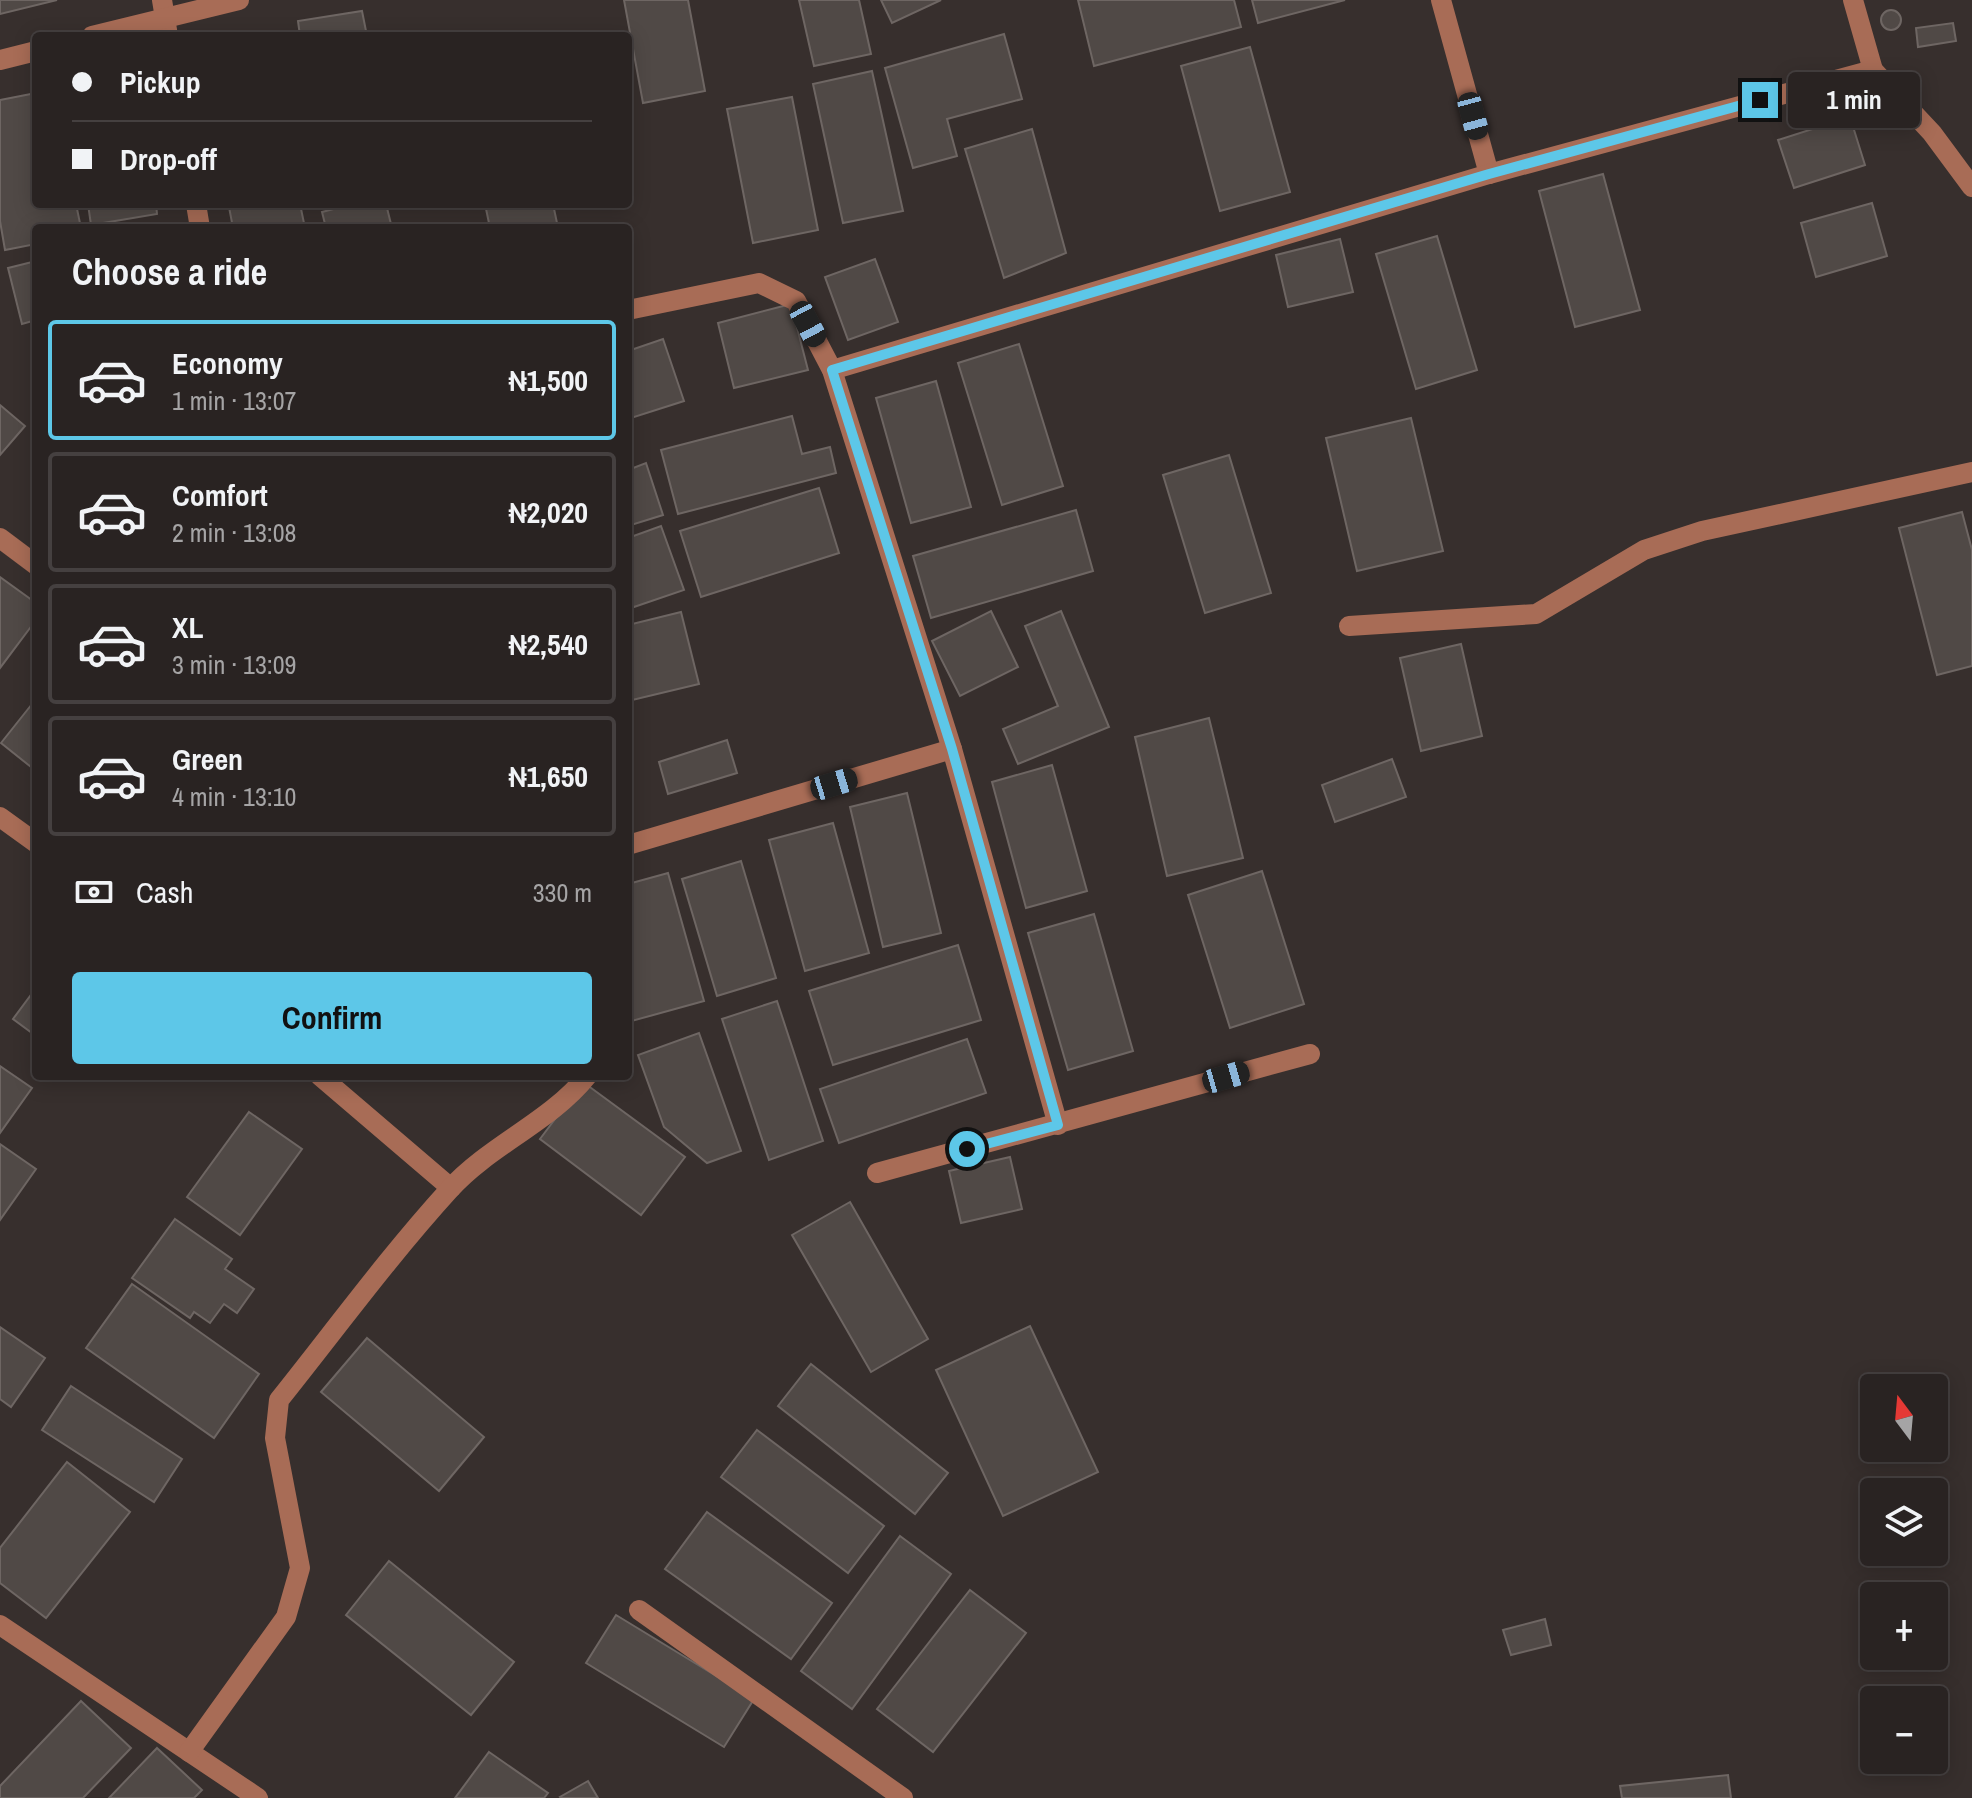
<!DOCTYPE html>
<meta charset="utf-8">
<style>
:root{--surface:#292322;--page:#312b2a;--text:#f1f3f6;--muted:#a5a4a5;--line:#454040;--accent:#5dc7e8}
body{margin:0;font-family:"Archivo Narrow",sans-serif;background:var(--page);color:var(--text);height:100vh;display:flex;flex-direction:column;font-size:30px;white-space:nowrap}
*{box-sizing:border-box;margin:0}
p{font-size:26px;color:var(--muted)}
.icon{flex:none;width:44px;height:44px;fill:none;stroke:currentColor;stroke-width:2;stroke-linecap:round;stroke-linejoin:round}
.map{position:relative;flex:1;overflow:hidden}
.side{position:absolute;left:32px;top:224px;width:600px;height:856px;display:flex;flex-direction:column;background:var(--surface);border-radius:8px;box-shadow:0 4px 20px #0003,0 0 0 2px var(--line)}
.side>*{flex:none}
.top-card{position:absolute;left:32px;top:32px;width:600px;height:176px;border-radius:8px;box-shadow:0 4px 20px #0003,0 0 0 2px var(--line);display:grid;align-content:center;height:176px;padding:0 40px;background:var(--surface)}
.needle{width:52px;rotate:344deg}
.buttons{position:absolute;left:1860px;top:1374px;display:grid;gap:16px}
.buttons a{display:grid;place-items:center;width:88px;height:88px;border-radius:8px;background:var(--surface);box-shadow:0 4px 20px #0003,0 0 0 2px var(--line);font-size:40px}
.end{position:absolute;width:36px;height:36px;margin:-18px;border:10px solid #5dc7e8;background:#111;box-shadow:0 0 0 4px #111}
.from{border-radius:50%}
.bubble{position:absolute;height:56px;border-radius:8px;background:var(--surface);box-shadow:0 4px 20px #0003,0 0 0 2px var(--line);font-size:26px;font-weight:700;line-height:56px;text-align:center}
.car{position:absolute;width:24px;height:48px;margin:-24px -12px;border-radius:10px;box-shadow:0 0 6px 2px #0007;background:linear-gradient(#222 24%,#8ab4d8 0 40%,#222 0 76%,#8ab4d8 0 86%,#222 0)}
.top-card b{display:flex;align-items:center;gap:28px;height:76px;font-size:30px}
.top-card b+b{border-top:2px solid var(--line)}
.top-card i{width:20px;height:20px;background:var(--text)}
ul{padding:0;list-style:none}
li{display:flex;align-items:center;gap:24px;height:120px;margin:0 16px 12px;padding:0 24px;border:4px solid var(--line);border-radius:8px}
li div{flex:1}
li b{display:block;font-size:30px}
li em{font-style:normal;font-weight:700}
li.selected{border-color:var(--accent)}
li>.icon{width:72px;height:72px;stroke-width:1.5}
h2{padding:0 40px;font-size:36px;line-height:96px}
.pay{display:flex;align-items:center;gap:20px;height:88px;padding:0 40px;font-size:30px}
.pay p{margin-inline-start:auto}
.primary-button{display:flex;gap:16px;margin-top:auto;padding:16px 40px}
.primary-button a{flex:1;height:92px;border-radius:8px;background:var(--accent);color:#111;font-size:32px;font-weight:700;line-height:92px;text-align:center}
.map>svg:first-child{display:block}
.building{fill:#504946;stroke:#6e6663;stroke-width:2}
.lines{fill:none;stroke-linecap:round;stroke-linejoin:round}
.minor{stroke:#a86c56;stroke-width:20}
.route{stroke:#5dc7e8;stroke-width:10}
</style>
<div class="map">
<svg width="1972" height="1798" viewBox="0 0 1972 1798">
<rect width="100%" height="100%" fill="#372f2d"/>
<g class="building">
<path d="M 0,0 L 57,0 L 0,14 Z"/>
<path d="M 624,0 L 688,0 L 705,91 L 643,103 Z"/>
<path d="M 799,0 L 859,0 L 871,54 L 814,66 Z"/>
<path d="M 881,0 L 941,0 L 892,23 Z"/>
<path d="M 1078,0 L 1234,0 L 1241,27 L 1094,66 Z"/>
<path d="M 1252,0 L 1345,0 L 1258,23 Z"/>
<circle cx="1891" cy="20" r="10"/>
<path d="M 362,11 L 367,36 L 300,36 L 298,21 Z"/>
<path d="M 1953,23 L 1956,41 L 1918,47 L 1916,28 Z"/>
<path d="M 1004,34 L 1022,99 L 947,119 L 957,156 L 913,168 L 885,68 Z"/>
<path d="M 1250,47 L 1290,192 L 1220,211 L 1181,66 Z"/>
<path d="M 872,71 L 903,211 L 843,223 L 813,84 Z"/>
<path d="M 36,93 L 36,204 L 76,204 L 81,228 L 36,228 L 36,244 L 5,250 L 0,221 L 0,100 Z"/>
<path d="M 792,97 L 818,230 L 753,243 L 727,109 Z"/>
<path d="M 1850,117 L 1865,165 L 1794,188 L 1778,140 Z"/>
<path d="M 1032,129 L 1066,253 L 1004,278 L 965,149 Z"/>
<path d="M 1603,174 L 1640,310 L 1575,327 L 1539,191 Z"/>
<path d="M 1872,203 L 1887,256 L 1816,277 L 1801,223 Z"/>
<path d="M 88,204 L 156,204 L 157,214 L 91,225 Z"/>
<path d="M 242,204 L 300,204 L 305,228 L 233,228 L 229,207 Z"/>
<path d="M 353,204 L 386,204 L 392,228 L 326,228 L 322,212 Z"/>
<path d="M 485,204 L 553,204 L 557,223 L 536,228 L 490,228 Z"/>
<path d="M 1437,236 L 1477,370 L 1416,389 L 1376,254 Z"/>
<path d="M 1340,239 L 1353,292 L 1288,307 L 1276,255 Z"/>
<path d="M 875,259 L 898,322 L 848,340 L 825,277 Z"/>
<path d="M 36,261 L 36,320 L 22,324 L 8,268 Z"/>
<path d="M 791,304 L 808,370 L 734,388 L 718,323 Z"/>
<path d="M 663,339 L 684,401 L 628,419 L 628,351 Z"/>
<path d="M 1019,344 L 1063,486 L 1002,505 L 958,363 Z"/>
<path d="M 936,381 L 971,507 L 911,523 L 876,398 Z"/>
<path d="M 0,405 L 25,426 L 0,455 Z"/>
<path d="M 792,416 L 802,454 L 830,447 L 836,473 L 678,514 L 661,450 Z"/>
<path d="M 1411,418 L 1443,551 L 1357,571 L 1326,438 Z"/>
<path d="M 1229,455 L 1271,593 L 1205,613 L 1163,475 Z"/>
<path d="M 646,463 L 663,515 L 628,526 L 628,470 Z"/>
<path d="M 819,488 L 839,553 L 701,597 L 680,531 Z"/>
<path d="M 1076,510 L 1093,571 L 931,618 L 913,556 Z"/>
<path d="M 1962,512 L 1972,550 L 1972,666 L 1937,675 L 1899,528 Z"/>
<path d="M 661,526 L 684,590 L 628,609 L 628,538 Z"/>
<path d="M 0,577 L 36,603 L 36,620 L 0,668 Z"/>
<path d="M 991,611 L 1018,667 L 960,696 L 932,641 Z"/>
<path d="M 1061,611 L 1109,727 L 1018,764 L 1003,729 L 1058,706 L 1025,626 Z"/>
<path d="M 681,612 L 699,684 L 628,701 L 628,625 Z"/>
<path d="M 1461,644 L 1482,736 L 1421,751 L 1400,658 Z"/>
<path d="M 36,699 L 36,771 L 1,743 Z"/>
<path d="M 1209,718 L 1243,858 L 1167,876 L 1135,737 Z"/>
<path d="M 727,740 L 737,773 L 668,794 L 659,762 Z"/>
<path d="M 1392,759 L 1406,797 L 1335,822 L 1322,785 Z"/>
<path d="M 1052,765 L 1087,891 L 1026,908 L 992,782 Z"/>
<path d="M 907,793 L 941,933 L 883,947 L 850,807 Z"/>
<path d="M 833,823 L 869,953 L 805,971 L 769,840 Z"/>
<path d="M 741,861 L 776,978 L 717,996 L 682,879 Z"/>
<path d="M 1262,871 L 1304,1004 L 1230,1028 L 1188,895 Z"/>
<path d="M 668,873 L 704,1001 L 628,1022 L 628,884 Z"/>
<path d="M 1094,914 L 1133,1051 L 1068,1070 L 1028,933 Z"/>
<path d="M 958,945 L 981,1020 L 833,1065 L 809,991 Z"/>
<path d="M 36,988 L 36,1036 L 13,1019 Z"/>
<path d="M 777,1001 L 823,1141 L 769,1160 L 722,1019 Z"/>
<path d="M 699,1033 L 741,1151 L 707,1163 L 664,1127 L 638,1055 Z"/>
<path d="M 967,1039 L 986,1093 L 839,1143 L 820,1089 Z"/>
<path d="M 0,1066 L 32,1088 L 0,1133 Z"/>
<path d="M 583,1082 L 685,1157 L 641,1215 L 540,1139 Z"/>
<path d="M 249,1112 L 302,1149 L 240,1235 L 187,1197 Z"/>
<path d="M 0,1144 L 36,1169 L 0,1220 Z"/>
<path d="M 1010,1157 L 1022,1209 L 961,1223 L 949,1171 Z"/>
<path d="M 850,1202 L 928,1339 L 871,1372 L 792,1235 Z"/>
<path d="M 175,1219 L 232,1259 L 225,1269 L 254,1289 L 237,1313 L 224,1304 L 210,1323 L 194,1312 L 190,1318 L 132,1278 Z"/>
<path d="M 132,1284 L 259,1374 L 214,1438 L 86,1348 Z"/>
<path d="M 1030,1326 L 1098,1472 L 1003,1516 L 936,1370 Z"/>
<path d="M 0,1327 L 45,1358 L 11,1407 L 0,1399 Z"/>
<path d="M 367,1338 L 484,1437 L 439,1491 L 321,1392 Z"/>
<path d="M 811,1364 L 948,1473 L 915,1514 L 778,1406 Z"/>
<path d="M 71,1386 L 182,1459 L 154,1502 L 42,1430 Z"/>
<path d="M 757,1430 L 884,1526 L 848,1573 L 721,1477 Z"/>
<path d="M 67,1462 L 130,1512 L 46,1618 L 0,1583 L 0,1548 Z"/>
<path d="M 707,1512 L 832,1603 L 791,1659 L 665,1569 Z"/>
<path d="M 900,1536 L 951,1574 L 852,1709 L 801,1671 Z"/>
<path d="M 389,1561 L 514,1662 L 471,1715 L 346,1615 Z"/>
<path d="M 970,1590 L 1026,1633 L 933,1752 L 877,1709 Z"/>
<path d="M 616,1615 L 754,1699 L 724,1747 L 586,1663 Z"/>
<path d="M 1545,1619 L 1551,1645 L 1511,1655 L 1503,1630 Z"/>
<path d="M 81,1701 L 131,1748 L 83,1798 L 0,1798 L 0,1786 Z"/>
<path d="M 157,1748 L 202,1790 L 194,1798 L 109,1798 Z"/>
<path d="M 489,1752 L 548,1793 L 544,1798 L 455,1798 Z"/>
<path d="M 1728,1775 L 1731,1798 L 1622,1798 L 1620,1786 Z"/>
<path d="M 588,1781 L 598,1798 L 561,1798 L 560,1797 Z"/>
</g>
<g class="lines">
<g class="minor">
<path d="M 162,0 L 168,36"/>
<path d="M 1441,0 L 1489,174"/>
<path d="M 1853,0 L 1873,70"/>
<path d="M 92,36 L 239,0"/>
<path d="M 0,60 L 36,51"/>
<path d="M 196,204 L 200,228"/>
<path d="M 628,310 L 759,283 L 796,301 L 832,370 L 952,749 L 1058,1125"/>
<path d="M 832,370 L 1489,174 L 1873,70 L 1932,133 L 1972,187"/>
<path d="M 0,538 L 36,565"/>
<path d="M 1349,626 L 1536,614 L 1644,550 L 1702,531 L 1972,472"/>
<path d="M 0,817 L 36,843"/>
<path d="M 628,845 L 952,749"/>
<path d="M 320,1076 L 451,1188"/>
<path d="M 877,1173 L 1310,1054"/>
<path d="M 639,1610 L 903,1798"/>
<path d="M 0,1625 L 258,1798"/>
<path d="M 189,1752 L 286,1617 L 300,1568 L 275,1438 L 279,1400 C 335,1330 389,1256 450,1189 C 490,1145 550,1122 587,1076"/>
</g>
</g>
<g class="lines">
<path class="route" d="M 967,1149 L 1058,1125 L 952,749 L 832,370 L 1489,174 L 1760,100"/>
</g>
</svg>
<div class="buttons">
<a><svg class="needle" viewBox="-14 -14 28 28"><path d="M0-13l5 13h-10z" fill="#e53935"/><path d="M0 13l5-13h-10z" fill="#a5a4a5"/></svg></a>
<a><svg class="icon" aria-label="layers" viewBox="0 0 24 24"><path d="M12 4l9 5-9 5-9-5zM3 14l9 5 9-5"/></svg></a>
<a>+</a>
<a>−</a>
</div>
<i class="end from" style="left:967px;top:1149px"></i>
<i class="end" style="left:1760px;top:100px"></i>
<div class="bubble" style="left:1788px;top:72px;width:132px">1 min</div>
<i class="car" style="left:1473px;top:116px;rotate:165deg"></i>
<i class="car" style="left:808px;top:324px;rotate:152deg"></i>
<i class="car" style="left:834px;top:784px;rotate:73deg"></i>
<i class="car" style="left:1226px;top:1077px;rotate:74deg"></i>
<div class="top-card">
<b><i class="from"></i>Pickup</b>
<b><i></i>Drop-off</b>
</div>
<section class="side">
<h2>Choose a ride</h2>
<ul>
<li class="selected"><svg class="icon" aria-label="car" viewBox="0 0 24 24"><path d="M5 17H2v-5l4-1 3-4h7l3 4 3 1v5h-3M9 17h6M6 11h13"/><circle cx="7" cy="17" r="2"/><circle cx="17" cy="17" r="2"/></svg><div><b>Economy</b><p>1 min · 13:07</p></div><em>₦1,500</em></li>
<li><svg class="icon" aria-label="car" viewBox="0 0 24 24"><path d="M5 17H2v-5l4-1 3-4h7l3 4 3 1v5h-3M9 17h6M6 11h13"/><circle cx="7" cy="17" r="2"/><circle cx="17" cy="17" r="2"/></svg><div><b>Comfort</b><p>2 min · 13:08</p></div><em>₦2,020</em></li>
<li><svg class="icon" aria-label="car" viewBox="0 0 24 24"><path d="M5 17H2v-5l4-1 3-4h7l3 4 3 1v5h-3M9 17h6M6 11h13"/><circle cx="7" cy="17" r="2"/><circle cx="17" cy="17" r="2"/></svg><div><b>XL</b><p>3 min · 13:09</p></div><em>₦2,540</em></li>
<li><svg class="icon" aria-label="car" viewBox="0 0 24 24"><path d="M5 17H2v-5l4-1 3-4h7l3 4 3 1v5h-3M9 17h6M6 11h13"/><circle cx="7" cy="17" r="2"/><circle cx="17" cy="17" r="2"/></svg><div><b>Green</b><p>4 min · 13:10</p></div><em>₦1,650</em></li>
</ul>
<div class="pay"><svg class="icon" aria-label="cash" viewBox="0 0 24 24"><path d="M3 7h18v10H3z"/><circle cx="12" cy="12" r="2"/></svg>Cash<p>330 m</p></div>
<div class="primary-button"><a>Confirm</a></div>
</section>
</div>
